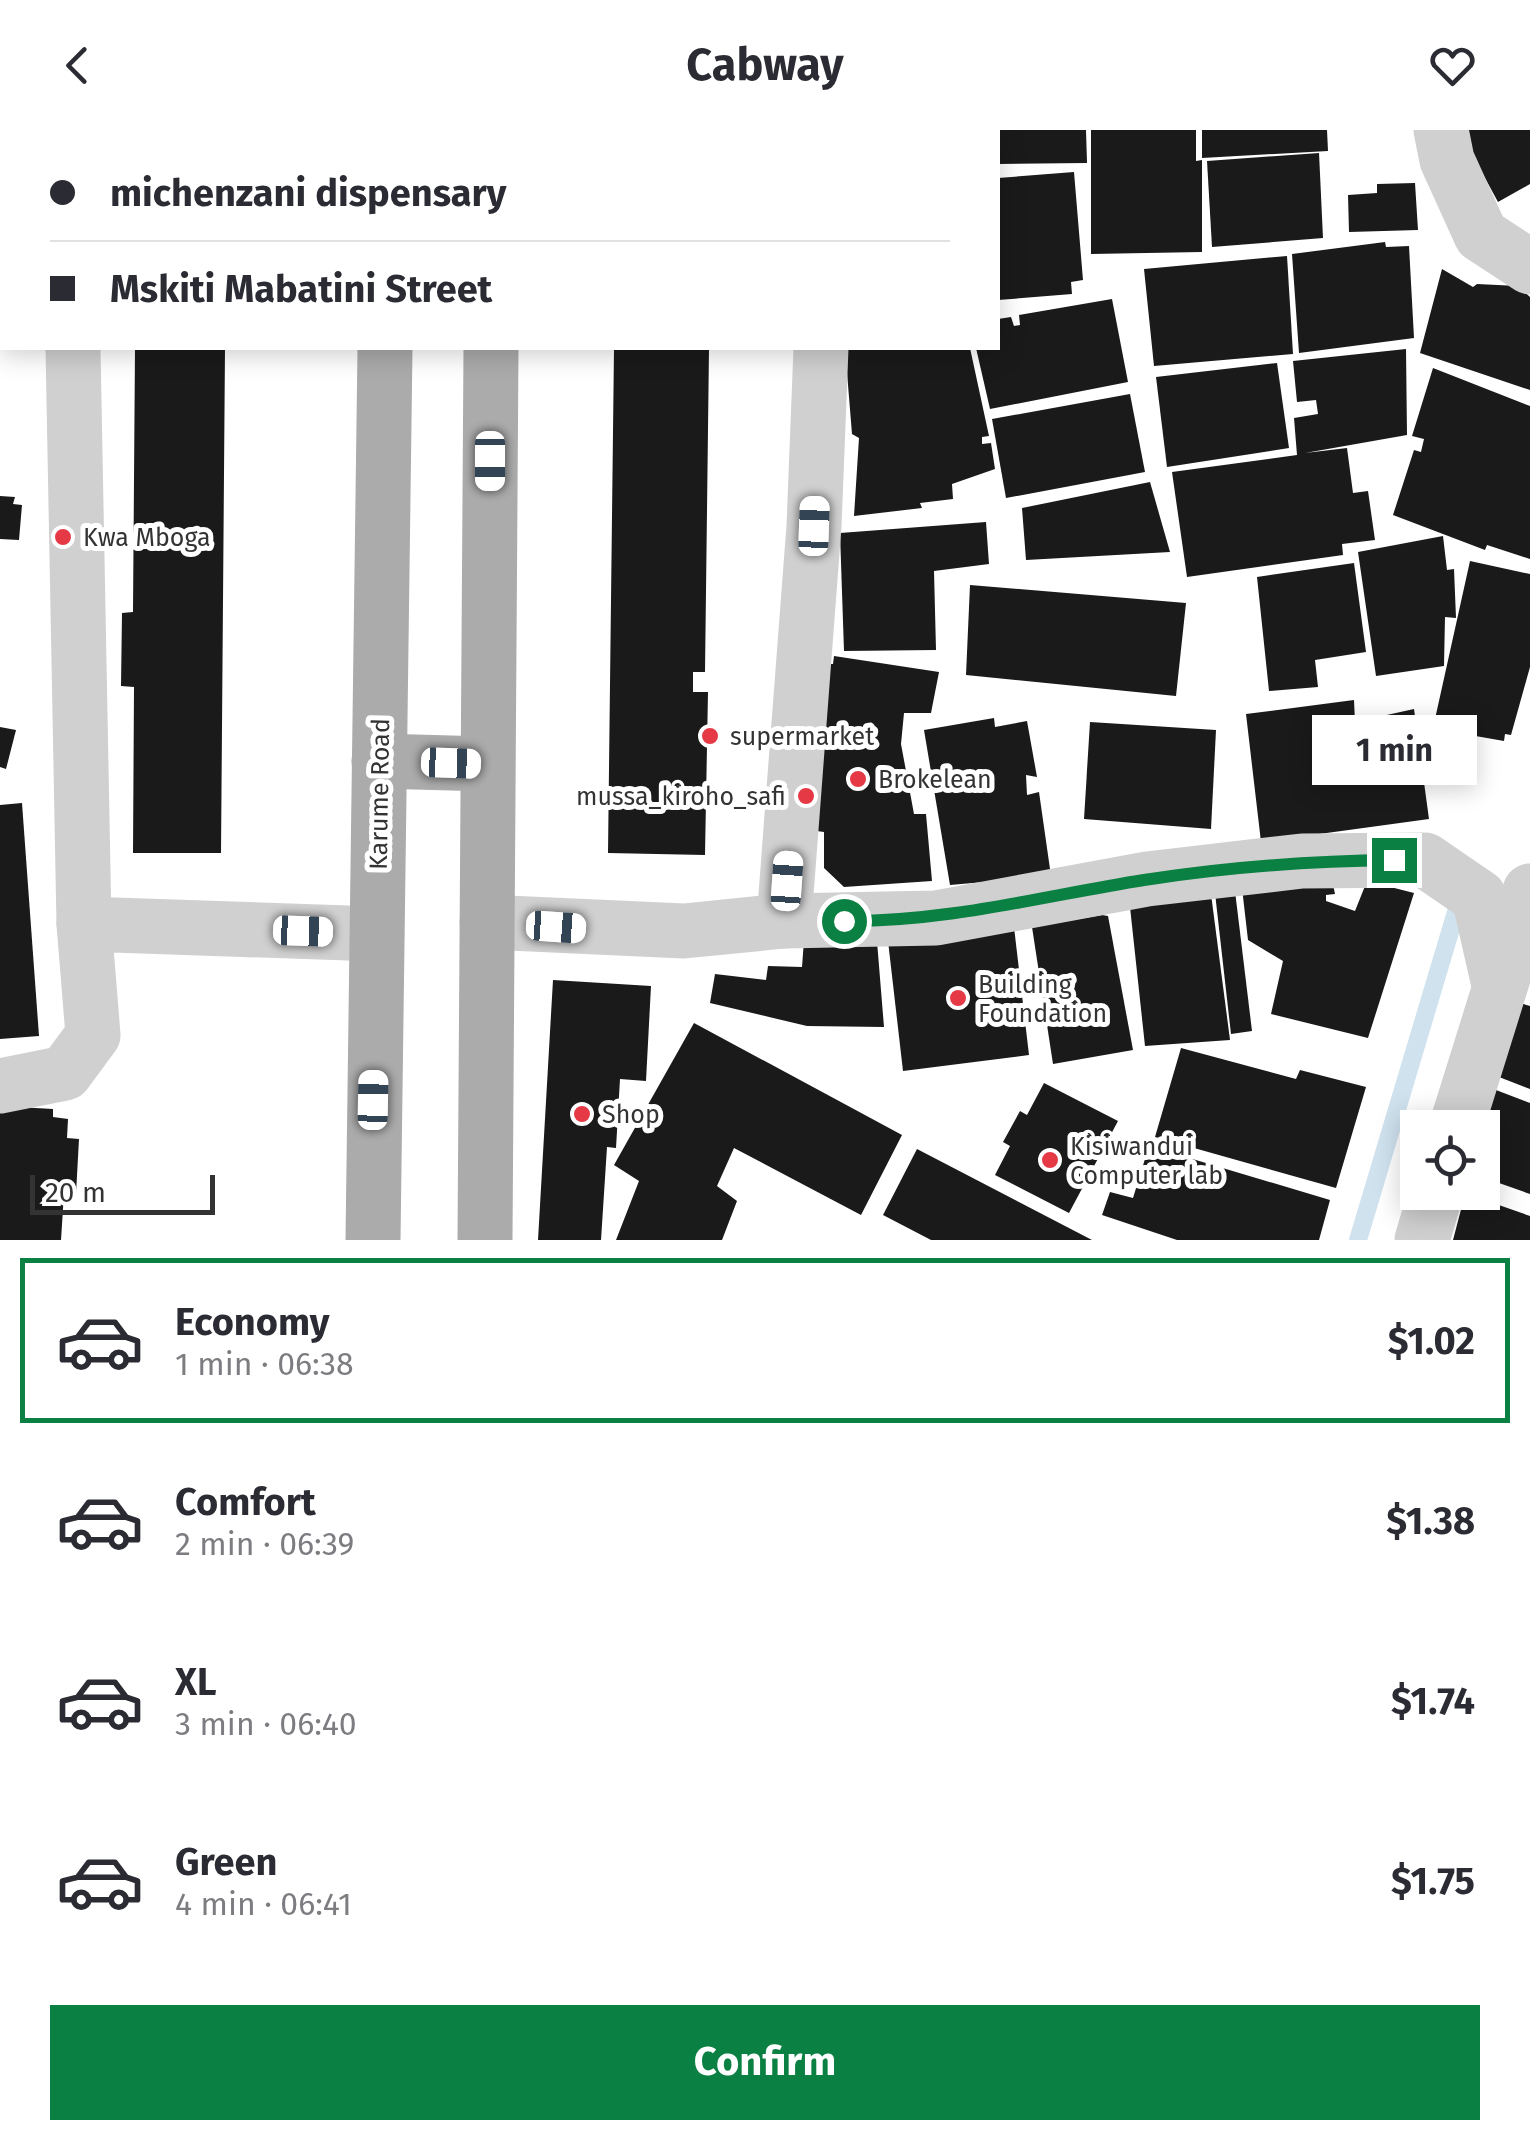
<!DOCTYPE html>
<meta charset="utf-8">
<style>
:root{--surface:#fff;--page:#f7f7f7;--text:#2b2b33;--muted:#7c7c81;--line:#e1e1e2;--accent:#0b8043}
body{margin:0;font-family:"Fira Sans",sans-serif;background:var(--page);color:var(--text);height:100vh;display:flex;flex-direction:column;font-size:38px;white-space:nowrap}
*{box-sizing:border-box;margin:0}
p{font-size:32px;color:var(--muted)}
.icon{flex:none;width:55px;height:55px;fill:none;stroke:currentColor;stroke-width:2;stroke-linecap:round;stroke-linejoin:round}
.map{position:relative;height:1110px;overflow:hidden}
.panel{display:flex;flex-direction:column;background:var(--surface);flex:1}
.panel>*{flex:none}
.top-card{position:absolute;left:0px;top:0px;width:1000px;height:220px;box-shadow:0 5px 25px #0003;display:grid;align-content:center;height:220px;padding:0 50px;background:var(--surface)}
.buttons{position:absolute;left:1400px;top:980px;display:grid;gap:20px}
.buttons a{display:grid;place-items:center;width:100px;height:100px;border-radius:0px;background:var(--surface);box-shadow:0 5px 25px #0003;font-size:50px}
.scale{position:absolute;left:30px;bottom:25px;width:185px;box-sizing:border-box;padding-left:10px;border:5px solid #333;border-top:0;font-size:28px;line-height:35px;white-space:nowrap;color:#333;-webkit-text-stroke:8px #fff;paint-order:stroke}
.end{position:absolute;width:45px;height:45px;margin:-22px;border:12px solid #0b8043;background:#fff;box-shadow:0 0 0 5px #fff}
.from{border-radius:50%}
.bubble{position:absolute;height:70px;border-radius:0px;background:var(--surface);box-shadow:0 5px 25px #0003;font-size:32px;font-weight:700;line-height:70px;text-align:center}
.car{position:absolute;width:30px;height:60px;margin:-30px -15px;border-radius:12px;box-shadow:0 0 8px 2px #0007;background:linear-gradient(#fff 24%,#345 0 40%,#fff 0 76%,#345 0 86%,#fff 0)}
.top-card b{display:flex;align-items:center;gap:35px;height:95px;font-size:38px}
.top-card b+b{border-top:2px solid var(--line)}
.top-card i{width:25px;height:25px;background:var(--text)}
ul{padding:18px 0 0;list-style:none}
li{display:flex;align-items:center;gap:30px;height:165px;margin:0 20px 15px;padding:0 30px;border:5px solid transparent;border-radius:0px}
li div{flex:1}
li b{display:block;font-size:38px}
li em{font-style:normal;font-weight:700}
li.selected{border-color:var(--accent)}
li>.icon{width:90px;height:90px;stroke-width:1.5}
.primary-button{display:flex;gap:20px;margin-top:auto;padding:20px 50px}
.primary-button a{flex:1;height:115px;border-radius:0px;background:var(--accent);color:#fff;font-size:40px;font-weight:700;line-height:115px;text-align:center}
header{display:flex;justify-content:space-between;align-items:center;height:130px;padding:0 50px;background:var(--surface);font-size:45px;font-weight:700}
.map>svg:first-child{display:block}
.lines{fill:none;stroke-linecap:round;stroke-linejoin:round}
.stream{stroke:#cfe2ee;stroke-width:18}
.building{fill:#1a1a1a}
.minor{stroke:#d0d0d0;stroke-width:55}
.major{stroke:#ababab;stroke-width:55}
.route{stroke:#0b8043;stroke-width:12}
.poi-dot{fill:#e63946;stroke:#fff;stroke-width:4}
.labels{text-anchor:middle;stroke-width:10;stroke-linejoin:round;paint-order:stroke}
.poi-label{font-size:25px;fill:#333;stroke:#fff;text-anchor:start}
.street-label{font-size:25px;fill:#333;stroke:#fff}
</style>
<header><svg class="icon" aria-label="back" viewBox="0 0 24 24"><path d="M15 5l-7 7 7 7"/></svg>Cabway<svg class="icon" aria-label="heart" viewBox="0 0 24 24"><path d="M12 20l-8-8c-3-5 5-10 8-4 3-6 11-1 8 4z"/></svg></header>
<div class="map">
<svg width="1530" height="1110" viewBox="0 0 1530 1110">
<rect width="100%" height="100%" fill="#fff"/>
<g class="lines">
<path class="stream" d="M 1358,1110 L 1456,782"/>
</g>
<g class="building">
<path d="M 998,0 L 1086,0 L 1087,33 L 998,34 Z"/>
<path d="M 1091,0 L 1196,0 L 1196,31 L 1202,30 L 1202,122 L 1091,124 Z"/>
<path d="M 1202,0 L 1327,0 L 1328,21 L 1202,28 Z"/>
<path d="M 1459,0 L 1530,0 L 1530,54 L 1498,72 Z"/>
<path d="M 1319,23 L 1323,108 L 1212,117 L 1207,31 Z"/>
<path d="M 1074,42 L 1083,150 L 1071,152 L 1072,164 L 998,170 L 998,48 Z"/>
<path d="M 1415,53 L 1418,100 L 1349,102 L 1348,65 L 1377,63 L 1377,54 Z"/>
<path d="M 1385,112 L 1386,117 L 1409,116 L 1414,208 L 1299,223 L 1292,124 Z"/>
<path d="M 1287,126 L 1293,224 L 1154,236 L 1144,139 Z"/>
<path d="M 1442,139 L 1473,157 L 1477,154 L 1518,156 L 1530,167 L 1530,260 L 1420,223 Z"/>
<path d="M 1112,169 L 1128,252 L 990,279 L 976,218 L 998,218 L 998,189 L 1011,187 L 1014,196 L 1020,195 L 1019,185 Z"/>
<path d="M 135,218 L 225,218 L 221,723 L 133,723 L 134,557 L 121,556 L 122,483 L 133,482 Z"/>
<path d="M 614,218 L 709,218 L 705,542 L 693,542 L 693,562 L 708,562 L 705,725 L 608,723 Z"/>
<path d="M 845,218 L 970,218 L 989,306 L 982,307 L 982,314 L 991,313 L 995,339 L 952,354 L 953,369 L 920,373 L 922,378 L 854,386 L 859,308 L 852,304 Z"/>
<path d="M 1406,219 L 1407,305 L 1305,323 L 1347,318 L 1353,363 L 1368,361 L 1375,410 L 1342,414 L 1343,425 L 1187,447 L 1172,342 L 1297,325 L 1294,288 L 1318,284 L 1316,270 L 1297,272 L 1293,231 Z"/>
<path d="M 1277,233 L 1289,318 L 1167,337 L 1156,247 Z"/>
<path d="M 1433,238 L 1530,276 L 1530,429 L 1487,415 L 1485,420 L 1393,385 L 1414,320 L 1421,322 L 1424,309 L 1412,306 Z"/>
<path d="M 1130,264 L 1145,342 L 1006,368 L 992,289 Z"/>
<path d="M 1150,352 L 1170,422 L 1026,430 L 1022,378 Z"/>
<path d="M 0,366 L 15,367 L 13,374 L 22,375 L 19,410 L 0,409 Z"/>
<path d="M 986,392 L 989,434 L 934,441 L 936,520 L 844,521 L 840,403 Z"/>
<path d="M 1443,406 L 1447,440 L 1454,439 L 1456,488 L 1445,487 L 1444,536 L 1376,546 L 1358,422 Z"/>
<path d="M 1470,431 L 1530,444 L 1530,537 L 1511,605 L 1505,604 L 1504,611 L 1464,604 L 1467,596 L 1435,589 Z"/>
<path d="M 1354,433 L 1366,522 L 1315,530 L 1318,557 L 1269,561 L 1257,447 Z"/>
<path d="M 970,455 L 1186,473 L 1176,566 L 966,545 Z"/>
<path d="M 834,526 L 939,542 L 931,583 L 904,583 L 901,614 L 914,684 L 926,684 L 932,751 L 844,757 L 824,738 L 824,702 L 809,700 L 821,534 L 833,534 Z"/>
<path d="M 1354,570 L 1355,592 L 1414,579 L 1429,689 L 1261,712 L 1246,584 Z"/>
<path d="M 994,588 L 995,597 L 1027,591 L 1037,647 L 1026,645 L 1027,665 L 1039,662 L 1051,746 L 950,755 L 924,600 Z"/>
<path d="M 1090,592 L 1216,600 L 1211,699 L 1084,689 Z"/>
<path d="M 0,597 L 16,600 L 6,639 L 0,637 Z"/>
<path d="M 22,673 L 39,906 L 0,909 L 0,675 Z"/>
<path d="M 1331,745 L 1335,764 L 1326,765 L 1326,771 L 1355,781 L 1367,751 L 1414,763 L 1368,908 L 1271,884 L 1283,831 L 1248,810 L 1242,758 Z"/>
<path d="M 1235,761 L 1252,901 L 1231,904 L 1215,763 Z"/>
<path d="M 1211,764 L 1230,910 L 1145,916 L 1130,777 Z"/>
<path d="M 1102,785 L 1108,786 L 1133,920 L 1053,934 L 1032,797 Z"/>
<path d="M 1014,797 L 1029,925 L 903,941 L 888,811 Z"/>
<path d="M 876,799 L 884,897 L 807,896 L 710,873 L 715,844 L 766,850 L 768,836 L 802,837 L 804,810 Z"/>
<path d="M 553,850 L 651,856 L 646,951 L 620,949 L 616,1018 L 607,1017 L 601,1110 L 538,1110 Z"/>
<path d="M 1504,868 L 1530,876 L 1530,959 L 1481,940 Z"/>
<path d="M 694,893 L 902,1005 L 861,1085 L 734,1018 L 717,1056 L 737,1071 L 722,1110 L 616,1110 L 639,1051 L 614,1035 Z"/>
<path d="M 1181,918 L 1296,949 L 1300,940 L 1366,957 L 1336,1058 L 1155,1007 Z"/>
<path d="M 1044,953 L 1118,991 L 1069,1083 L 995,1045 L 1010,1016 L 1003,1012 L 1020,981 L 1027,985 Z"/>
<path d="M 1496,960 L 1530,973 L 1530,1064 L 1482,1047 L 1482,1000 Z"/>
<path d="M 0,976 L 53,979 L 53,987 L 68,989 L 67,1008 L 79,1009 L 76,1064 L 64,1063 L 61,1110 L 0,1110 Z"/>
<path d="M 1149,1016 L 1330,1070 L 1319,1110 L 1177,1110 L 1102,1085 L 1110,1062 L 1133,1068 Z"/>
<path d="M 917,1019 L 1092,1110 L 931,1110 L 883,1085 Z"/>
<path d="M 1473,1066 L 1530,1086 L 1530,1110 L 1453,1110 L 1463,1072 L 1470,1074 Z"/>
</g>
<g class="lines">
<g class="minor">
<path d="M 68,0 L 68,2"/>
<path d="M 1441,0 L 1447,30 L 1481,105 L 1530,137"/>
<path d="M 830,2 L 830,0"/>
<path d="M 73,218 L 84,794"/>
<path d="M 784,791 L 814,396 L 821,218"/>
<path d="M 487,792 L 684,801 L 784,791 L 936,788 L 1147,749 L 1302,731 L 1425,730 L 1479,767 L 1499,855"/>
<path d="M 0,956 L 65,943 L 93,905 L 84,794 L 377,804"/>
<path d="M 1456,998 L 1530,761"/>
<path d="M 1422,1110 L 1436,1062"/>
</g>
<g class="major">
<path d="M 388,2 L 388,0"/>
<path d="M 493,2 L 493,0"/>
<path d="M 379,631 L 487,634"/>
<path d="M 373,1110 L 385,218"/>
<path d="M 485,1110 L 491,218"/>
</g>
</g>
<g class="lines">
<path class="route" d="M 844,791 C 947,792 1043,766 1144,750 C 1227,737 1310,731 1394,730"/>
</g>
<g class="poi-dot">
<circle cx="63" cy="407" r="10"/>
<circle cx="710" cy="606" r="10"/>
<circle cx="858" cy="649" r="10"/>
<circle cx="806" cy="666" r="10"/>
<circle cx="958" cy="868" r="10"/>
<circle cx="582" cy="984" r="10"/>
<circle cx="1050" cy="1030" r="10"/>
</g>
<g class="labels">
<g class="poi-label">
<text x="83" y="416">Kwa Mboga</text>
<text x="730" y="615">supermarket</text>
<text x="878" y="658">Brokelean</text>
<text x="786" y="675" text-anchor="end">mussa_kiroho_safi</text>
<text x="978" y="863">Building<tspan x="978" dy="29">Foundation</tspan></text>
<text x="602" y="993">Shop</text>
<text x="1070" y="1025">Kisiwandui<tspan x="1070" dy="29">Computer lab</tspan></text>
</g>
<g class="street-label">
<text transform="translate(379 664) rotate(-89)" y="9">Karume Road</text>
</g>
</g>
</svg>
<div class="buttons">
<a><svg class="icon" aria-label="locate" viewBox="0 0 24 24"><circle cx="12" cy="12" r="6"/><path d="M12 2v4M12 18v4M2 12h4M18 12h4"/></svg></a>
</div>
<div class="scale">20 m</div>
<i class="end from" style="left:844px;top:791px"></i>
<i class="end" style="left:1394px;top:730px"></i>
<div class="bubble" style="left:1312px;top:585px;width:165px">1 min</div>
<i class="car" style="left:490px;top:331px;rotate:180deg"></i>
<i class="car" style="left:814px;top:396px;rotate:2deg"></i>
<i class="car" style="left:451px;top:633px;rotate:92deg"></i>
<i class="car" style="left:787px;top:751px;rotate:4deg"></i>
<i class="car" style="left:556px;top:797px;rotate:94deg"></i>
<i class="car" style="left:303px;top:801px;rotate:92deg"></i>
<i class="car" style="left:373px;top:970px;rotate:1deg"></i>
<div class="top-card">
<b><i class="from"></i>michenzani dispensary</b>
<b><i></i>Mskiti Mabatini Street</b>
</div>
</div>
<section class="panel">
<ul>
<li class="selected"><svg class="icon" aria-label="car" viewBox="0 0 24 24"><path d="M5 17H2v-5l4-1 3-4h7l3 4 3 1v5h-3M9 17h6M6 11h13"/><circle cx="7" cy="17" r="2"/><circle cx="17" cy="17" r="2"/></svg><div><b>Economy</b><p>1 min · 06:38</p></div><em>$1.02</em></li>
<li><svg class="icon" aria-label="car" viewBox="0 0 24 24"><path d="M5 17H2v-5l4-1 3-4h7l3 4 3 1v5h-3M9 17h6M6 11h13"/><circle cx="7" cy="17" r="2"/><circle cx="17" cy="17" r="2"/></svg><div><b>Comfort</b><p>2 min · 06:39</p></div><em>$1.38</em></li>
<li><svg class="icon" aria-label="car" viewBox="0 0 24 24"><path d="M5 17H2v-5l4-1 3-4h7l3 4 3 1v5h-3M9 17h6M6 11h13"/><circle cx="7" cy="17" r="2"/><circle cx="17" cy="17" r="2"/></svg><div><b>XL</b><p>3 min · 06:40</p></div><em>$1.74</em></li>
<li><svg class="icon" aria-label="car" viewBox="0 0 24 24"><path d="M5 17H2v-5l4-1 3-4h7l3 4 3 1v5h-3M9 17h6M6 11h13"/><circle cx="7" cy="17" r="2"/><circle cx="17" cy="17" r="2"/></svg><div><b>Green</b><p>4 min · 06:41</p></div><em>$1.75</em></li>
</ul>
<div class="primary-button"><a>Confirm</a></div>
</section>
